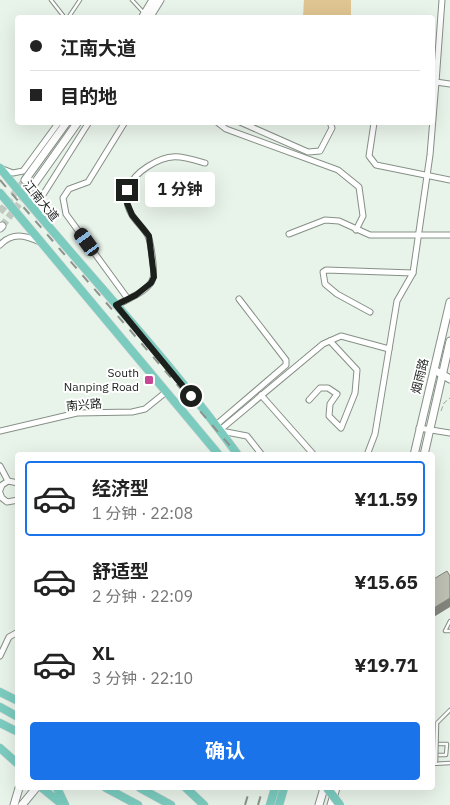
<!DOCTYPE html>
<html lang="zh">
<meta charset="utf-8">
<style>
:root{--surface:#fff;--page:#f6f6f6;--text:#222;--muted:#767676;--line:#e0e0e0;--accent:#1a73e8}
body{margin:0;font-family:"IBM Plex Sans","Noto Sans SC",sans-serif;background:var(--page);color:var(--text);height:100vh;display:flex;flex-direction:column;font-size:19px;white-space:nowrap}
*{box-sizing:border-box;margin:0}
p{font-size:16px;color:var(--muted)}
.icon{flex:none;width:28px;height:28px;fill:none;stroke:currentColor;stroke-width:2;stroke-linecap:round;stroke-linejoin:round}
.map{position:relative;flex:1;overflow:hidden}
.sheet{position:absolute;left:15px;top:452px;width:420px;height:338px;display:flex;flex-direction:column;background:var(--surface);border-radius:5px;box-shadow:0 5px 20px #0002}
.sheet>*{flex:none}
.hud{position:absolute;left:15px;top:15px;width:420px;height:110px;border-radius:5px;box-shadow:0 5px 20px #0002;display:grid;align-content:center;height:110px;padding:0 15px;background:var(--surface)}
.end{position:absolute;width:22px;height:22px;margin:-11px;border:6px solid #1c201d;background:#fff;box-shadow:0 0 0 2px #fff}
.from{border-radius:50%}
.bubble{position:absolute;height:35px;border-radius:5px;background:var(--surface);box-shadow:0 5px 20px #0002;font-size:16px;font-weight:700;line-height:35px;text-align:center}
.car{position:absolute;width:15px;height:30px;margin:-15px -8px;border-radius:6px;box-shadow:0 0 4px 1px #0007;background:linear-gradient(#222 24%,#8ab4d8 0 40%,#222 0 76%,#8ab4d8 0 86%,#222 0)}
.hud b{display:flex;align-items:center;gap:18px;height:48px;font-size:19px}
.hud b+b{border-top:1px solid var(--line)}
.hud i{width:12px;height:12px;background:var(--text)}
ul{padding:9px 0 0;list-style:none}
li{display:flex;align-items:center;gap:15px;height:75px;margin:0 10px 8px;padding:0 5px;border:2px solid transparent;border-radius:5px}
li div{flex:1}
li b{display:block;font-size:19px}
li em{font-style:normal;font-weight:700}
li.selected{border-color:var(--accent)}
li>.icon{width:45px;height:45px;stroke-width:1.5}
.cta{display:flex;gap:10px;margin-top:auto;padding:10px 15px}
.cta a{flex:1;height:58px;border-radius:5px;background:var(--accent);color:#fff;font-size:20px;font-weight:700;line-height:58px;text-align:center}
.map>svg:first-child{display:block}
.green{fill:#dfc592}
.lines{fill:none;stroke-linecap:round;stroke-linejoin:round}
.secondary-tunnel{stroke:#bfc9c0;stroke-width:7;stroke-dasharray:7 3.5;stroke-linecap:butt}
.service-casing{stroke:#869087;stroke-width:4.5}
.minor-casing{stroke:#869087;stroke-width:7}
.secondary-casing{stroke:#869087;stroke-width:9}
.trunk-casing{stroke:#d2d2d2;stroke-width:9}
.path{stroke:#9da59e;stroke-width:1;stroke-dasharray:5 2.5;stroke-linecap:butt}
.service{stroke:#fff;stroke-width:2.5}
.minor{stroke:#fff;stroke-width:5}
.secondary{stroke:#fff;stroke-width:7}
.trunk{stroke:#7bccbf;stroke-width:8}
.rail{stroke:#8b938c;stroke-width:2;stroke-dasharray:9 9;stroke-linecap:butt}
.service-bridge-casing{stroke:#869087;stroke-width:4.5;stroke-linecap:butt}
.trunk-bridge-casing{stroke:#d2d2d2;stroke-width:9;stroke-linecap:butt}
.service-bridge{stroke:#fff;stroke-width:2.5}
.trunk-bridge{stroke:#7bccbf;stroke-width:8}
.shaded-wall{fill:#84867d}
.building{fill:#bdc0b3;stroke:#84867d}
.route{stroke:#1c201d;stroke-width:6}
.poi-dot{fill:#c64793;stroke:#fff;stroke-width:2}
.labels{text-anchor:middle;stroke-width:4;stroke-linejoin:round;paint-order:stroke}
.street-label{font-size:12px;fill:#1c201d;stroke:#fff}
.poi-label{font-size:12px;fill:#1c201d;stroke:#fff;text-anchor:end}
</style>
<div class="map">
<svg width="450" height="805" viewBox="0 0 450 805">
<rect width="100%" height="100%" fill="#e8f3e9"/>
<path class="green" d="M 304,0 L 351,0 L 351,17 L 303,17 Z"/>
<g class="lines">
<g class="secondary-tunnel">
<path d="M 0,212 L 25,180"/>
<path d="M 2,226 L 32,187"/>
</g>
<g class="service-casing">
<g id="service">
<path d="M 51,0 L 65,18"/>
<path d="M 132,0 L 144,13"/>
<path d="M 68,18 L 80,0"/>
<path d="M 450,621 L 445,631 L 450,631"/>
<path d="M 437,723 L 450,710"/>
<path d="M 432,744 L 447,744 L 446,755 L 432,755"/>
<path d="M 432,764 L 450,763"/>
</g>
</g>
<g class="minor-casing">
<g id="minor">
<path d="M 442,0 L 436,82 L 450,84"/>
<path d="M 125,122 L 88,182 L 69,189 L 63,198 L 66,214 L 128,299"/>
<path d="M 217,122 L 226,129 L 338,170 L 359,187 L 363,216 L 356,230"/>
<path d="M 240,122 L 308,152 L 320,151 L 332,128 L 330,122"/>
<path d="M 374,123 L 369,156 L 376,165 L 450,180"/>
<path d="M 0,168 L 13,173 L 23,171 L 59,122"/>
<path d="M 41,217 L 41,198 L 89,122"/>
<path d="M 289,234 L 325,220 L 339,221 L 370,235 L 450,235"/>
<path d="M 0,245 C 12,232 25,235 40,242"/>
<path d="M 117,305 C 127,299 150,291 153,278 C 155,273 151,242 148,236 C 145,229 136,222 132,215 C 120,195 130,178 147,167 C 170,152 181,156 205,163"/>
<path d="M 370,312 L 337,294 L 325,284 L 323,272 L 326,270 L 413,273"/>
<path d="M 261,395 L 314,455"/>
<path d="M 309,400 L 320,388 L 328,388 L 337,394 L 330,404 L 329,416 L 341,428 L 355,393 L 357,370 L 330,341"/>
<path d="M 216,425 L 286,365 L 286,360 L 239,299"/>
<path d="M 419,428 L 450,433"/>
<path d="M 220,430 L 323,344 L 341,336 L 389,349"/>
<path d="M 0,431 L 77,413 L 132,412 L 145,409 L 166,392"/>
<path d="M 221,431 L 247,436 L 262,455"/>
<path d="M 367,455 L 375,434 L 397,301 L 413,273 L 430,155 L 436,82"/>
<path d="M 0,466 L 8,481"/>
<path d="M 0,490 L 2,485 L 8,481 L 18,483"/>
<path d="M 0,493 L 2,498 L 7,502 L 18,500"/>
<path d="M 0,656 L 9,637 L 18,632"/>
</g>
</g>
<g class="secondary-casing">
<g id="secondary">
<path d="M 142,18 L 153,0"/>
<path d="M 149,18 L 160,0"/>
<path d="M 25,180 L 67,122"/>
<path d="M 32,187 L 78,122"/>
<path d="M 0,228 L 2,226"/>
<path d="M 438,372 L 450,379"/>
<path d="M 414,455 L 450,302"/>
<path d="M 424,455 L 450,341"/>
<path d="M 14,805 L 19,788"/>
<path d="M 22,805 L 36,788"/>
<path d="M 319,805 L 324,788"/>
<path d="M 331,805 L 336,788"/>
</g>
</g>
<g class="trunk-casing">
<g id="trunk">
<path d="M 0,168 C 78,265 165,354 238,455"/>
<path d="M 0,193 L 219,455"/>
<path d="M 0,692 L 18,701"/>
<path d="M 0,707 L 18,717"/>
<path d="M 0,723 L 18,732"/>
<path d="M 0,748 L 18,764"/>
<path d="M 42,788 L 63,805"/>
<path d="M 57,788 L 65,805"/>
<path d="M 106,788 L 138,805"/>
<path d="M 140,788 L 171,805"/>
<path d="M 186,788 L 204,805"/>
<path d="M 270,805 L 275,788"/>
<path d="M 279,805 L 284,788"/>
</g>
</g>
<path class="path" d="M 441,411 L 444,403 L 450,398"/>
<use href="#service" class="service"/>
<use href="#minor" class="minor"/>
<use href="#secondary" class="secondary"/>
<use href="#trunk" class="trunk"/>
<g class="rail">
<path d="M 0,180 L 238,455"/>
<path d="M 245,805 L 250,788"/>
<path d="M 258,805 L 263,788"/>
</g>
<g class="service-bridge-casing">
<path id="service-bridge" d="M 436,763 L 437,723"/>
</g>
<g class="trunk-bridge-casing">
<path id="trunk-bridge" d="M 327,788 L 340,805"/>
</g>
<use href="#service-bridge" class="service-bridge"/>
<use href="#trunk-bridge" class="trunk-bridge"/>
</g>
<path class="shaded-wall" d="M 450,598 L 450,607 L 432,618 L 432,609 Z"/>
<path class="building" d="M 447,571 L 450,576 L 450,598 L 432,609 L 432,580 Z"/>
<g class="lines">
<path class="route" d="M 127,190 L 127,203 L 132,215 L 149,236 L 154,277 L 151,283 L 136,295 L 116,305 L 191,396"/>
</g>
<rect class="poi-dot" x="144" y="375" width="10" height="10" rx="2.5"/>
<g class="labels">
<g class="street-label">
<text transform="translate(41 201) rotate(51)" y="4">江南大道</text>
<text transform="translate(420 376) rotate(-76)" y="4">烟雨路</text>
<text transform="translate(84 405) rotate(-5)" y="4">南兴路</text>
</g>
<g class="poi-label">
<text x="139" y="377">South<tspan x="139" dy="14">Nanping Road</tspan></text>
</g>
</g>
</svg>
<i class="end from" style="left:191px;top:396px"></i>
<i class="end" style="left:127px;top:190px"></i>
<div class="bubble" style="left:145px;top:172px;width:70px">1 分钟</div>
<i class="car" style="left:87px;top:242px;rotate:324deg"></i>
<div class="hud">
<b><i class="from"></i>江南大道</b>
<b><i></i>目的地</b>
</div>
<section class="sheet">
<ul>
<li class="selected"><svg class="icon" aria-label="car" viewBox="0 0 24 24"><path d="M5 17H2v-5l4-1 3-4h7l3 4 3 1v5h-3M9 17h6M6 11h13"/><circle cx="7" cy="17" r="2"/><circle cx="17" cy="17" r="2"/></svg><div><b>经济型</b><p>1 分钟 · 22:08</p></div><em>¥11.59</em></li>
<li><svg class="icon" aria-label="car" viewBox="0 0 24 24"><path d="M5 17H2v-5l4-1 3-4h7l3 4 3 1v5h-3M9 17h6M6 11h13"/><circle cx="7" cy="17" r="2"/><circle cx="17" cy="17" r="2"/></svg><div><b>舒适型</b><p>2 分钟 · 22:09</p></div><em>¥15.65</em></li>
<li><svg class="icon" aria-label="car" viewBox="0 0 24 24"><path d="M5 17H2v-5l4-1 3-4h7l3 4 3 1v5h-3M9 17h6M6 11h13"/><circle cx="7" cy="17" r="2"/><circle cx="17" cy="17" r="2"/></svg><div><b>XL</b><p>3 分钟 · 22:10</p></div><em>¥19.71</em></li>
</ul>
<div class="cta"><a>确认</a></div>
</section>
</div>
